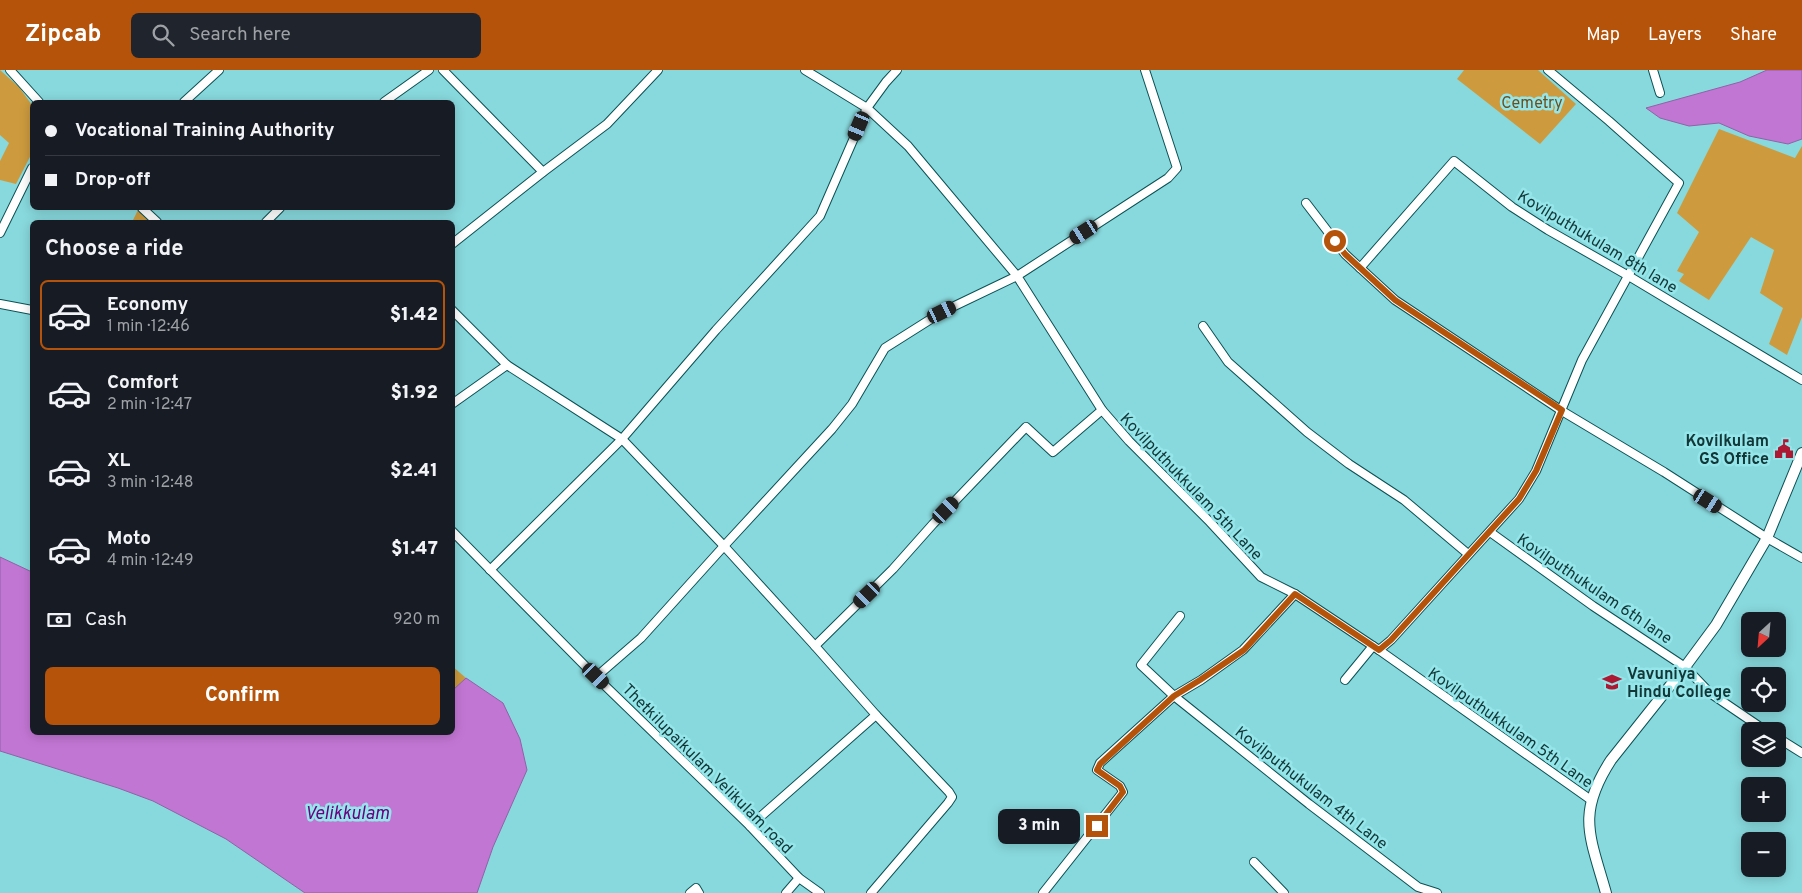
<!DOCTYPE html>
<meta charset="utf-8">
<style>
:root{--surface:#171b24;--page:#20242c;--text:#f1f3f6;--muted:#9ea1a6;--line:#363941;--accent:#b45309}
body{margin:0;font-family:Overpass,sans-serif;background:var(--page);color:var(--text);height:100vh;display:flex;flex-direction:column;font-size:19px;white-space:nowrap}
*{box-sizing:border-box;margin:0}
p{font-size:16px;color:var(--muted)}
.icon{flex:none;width:28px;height:28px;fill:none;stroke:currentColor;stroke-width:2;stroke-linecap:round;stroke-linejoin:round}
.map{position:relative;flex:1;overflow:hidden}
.details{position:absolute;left:30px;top:150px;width:425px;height:515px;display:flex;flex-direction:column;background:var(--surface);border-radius:8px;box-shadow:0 2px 12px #0003}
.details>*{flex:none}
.guide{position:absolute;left:30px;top:30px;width:425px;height:110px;border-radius:8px;box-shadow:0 2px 12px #0003;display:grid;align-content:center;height:110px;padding:0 15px;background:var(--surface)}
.needle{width:32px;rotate:206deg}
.tools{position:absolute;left:1741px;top:542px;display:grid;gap:10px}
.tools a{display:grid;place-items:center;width:45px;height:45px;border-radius:8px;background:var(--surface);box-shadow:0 2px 12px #0003;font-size:25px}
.end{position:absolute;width:22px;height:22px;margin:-11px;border:6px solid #b45309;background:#fff;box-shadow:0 0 0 2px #fff}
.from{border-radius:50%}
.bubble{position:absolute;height:35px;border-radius:8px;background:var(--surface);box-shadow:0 2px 12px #0003;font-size:16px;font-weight:800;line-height:35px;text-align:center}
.car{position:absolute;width:15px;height:30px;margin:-15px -8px;border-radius:6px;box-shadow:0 0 4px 1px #0007;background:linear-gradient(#222 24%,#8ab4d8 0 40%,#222 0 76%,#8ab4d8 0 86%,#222 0)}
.guide b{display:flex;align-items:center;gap:18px;height:48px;font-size:19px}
.guide b+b{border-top:1px solid var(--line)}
.guide i{width:12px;height:12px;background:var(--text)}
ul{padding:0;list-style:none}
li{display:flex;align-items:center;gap:15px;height:70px;margin:0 10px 8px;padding:0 5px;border:2px solid transparent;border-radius:8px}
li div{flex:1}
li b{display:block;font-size:19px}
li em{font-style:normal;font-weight:800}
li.active{border-color:var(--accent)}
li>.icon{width:45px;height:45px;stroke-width:1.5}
h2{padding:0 15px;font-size:22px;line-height:60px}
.pay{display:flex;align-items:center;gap:12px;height:55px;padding:0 15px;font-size:19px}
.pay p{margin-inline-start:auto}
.primary-button{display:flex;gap:10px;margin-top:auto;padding:10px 15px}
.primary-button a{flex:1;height:58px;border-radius:8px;background:var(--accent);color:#fff;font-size:20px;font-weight:800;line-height:58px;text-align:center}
header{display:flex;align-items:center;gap:30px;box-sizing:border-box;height:70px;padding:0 25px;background:var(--accent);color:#fff}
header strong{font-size:24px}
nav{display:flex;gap:28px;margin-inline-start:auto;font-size:18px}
.search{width:350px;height:45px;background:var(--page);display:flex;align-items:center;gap:12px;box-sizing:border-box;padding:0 18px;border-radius:8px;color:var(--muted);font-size:19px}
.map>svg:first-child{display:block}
.green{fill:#cd9b3e}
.water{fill:#c276d4;stroke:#8e63a5}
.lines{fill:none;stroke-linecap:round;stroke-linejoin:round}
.minor-casing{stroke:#0b5154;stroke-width:10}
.tertiary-casing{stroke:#0b5154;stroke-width:12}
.minor{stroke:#fff;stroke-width:8}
.tertiary{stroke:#fff;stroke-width:10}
.route{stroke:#b45309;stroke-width:6}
.labels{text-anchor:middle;stroke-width:5;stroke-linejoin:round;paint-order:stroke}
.park-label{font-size:16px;fill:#6b501f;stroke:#95e6ea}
.street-label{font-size:16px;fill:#133637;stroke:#95e6ea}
.poi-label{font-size:16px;font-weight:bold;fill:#133637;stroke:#95e6ea;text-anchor:end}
.water-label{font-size:18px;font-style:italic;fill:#6b0080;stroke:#95e6ea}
</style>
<header>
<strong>Zipcab</strong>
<div class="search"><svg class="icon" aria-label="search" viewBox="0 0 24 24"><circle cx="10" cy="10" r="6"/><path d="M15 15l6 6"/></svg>Search here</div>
<nav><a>Map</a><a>Layers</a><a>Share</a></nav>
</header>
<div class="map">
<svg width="1802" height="823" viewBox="0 0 1802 823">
<rect width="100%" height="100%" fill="#88d9dd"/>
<g class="green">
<path d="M 0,0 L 19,17 L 32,35 L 32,83 L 16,114 L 0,110 L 0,91 L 9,73 L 0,65 Z"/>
<path d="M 1464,0 L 1538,0 L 1576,34 L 1540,74 L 1457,9 Z"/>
<path d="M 1719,59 L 1795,88 L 1802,76 L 1802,247 L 1787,285 L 1769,274 L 1783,238 L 1760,223 L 1774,180 L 1751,167 L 1709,230 L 1679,211 L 1684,204 L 1677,201 L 1699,162 L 1677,143 Z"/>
<path d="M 139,138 L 152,152 L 132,152 Z"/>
<path d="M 452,596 L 466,608 L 453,620 L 452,620 Z"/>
</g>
<g class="water">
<path d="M 1767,0 L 1802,0 L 1802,69 L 1788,74 L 1749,66 L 1719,53 L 1689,56 L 1660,48 L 1646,38 L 1740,12 Z"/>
<path d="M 0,487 L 32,502 L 32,662 L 452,662 L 453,620 L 466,608 L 503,633 L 520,669 L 527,700 L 493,777 L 477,823 L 305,823 L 226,769 L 153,731 L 118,718 L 0,681 Z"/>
</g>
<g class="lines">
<g class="minor-casing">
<g id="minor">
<path d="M 10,0 L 39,32"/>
<path d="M 443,0 L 543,102"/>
<path d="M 1653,0 L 1660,23"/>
<path d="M 184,32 L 219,0"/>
<path d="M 384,32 L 429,0"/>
<path d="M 1306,133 L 1345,184 L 1395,230 L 1562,341 L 1664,402 L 1767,468 L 1802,488"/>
<path d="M 142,138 L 157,152"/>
<path d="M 266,152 L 280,138"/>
<path d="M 0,163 L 32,98"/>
<path d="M 452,174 L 543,102 L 607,54 L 658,0"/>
<path d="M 1360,198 L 1454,91 L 1512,137 L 1548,160 L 1627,205 L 1802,310"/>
<path d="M 0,234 L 32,240"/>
<path d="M 452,240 L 507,295"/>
<path d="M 1203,256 L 1228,292 L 1307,362 L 1349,394 L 1404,430 L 1468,484"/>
<path d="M 452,334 L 507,295 L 622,369 L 724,476 L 815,576"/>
<path d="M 1102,340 L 1017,206 L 1168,108 L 1177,98 L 1145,0"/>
<path d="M 452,461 L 596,607 L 750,756 L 799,808 L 820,823"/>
<path d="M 1490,462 L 1593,536 L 1685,597 L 1710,623 L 1766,661"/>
<path d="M 490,500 L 622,369 L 716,260 L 820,146 L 867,38 L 886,12 L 897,0"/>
<path d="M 1180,546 L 1141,595 L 1174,626 L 1309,734 L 1418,817 L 1437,823"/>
<path d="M 1379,580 L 1391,570 L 1519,429 L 1536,401 L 1582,290 L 1679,113 L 1609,51 L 1548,0"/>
<path d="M 596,607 L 641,568 L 724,476 L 832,359 L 852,334 L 885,278 L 942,242 L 1017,206 L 908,76 L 867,38 L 805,0"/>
<path d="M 1345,610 L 1373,576"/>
<path d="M 1778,668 L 1802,683"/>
<path d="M 750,756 L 876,645 L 815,576 L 893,499 L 933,454 L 1026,357 L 1053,382 L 1102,340 L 1129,371 L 1210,452 L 1261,507 L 1295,524 L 1379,580 L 1591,730"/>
<path d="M 1254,792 L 1284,823"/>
<path d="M 690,823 L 696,818 L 699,823"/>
<path d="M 786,823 L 799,808"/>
<path d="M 871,823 L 948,733 L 952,727 L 949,722 L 876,645"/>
<path d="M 1043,823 L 1123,722 L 1120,716 L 1097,700 L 1100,693 L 1174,626 L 1201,610 L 1243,580 L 1295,524"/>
</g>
</g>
<g class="tertiary-casing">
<path id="tertiary" d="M 1606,823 C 1590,766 1576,744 1611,690 L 1685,597 L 1716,555 L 1767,468 L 1802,383"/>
</g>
<use href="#minor" class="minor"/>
<use href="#tertiary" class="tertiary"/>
</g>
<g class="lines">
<path class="route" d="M 1097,756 L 1123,722 L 1120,716 L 1097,700 L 1100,694 L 1174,626 L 1200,610 L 1244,580 L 1295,524 L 1379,580 L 1391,570 L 1519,429 L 1536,401 L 1562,340 L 1395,230 L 1345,184 L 1335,171"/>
</g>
<defs>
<g id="civic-bare" transform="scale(1.5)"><path d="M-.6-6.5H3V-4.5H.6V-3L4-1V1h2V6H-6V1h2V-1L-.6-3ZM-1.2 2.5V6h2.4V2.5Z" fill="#ad1832" stroke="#95e6ea" stroke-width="2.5" paint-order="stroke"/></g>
<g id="school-bare" transform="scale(1.5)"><path d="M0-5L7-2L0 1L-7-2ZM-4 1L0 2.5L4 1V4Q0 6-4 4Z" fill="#ad1832" stroke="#95e6ea" stroke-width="2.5" paint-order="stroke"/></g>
</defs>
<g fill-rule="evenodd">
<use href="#civic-bare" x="1784" y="379"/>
<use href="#school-bare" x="1612" y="612"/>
</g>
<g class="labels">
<g class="park-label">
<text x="1532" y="38">Cemetry</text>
</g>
<g class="street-label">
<text transform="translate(1598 171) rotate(31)" y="6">Kovilputhukulam 8th lane</text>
<text transform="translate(1192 416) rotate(46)" y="6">Kovilputhukkulam 5th Lane</text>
<text transform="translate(1595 518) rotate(34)" y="6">Kovilputhukulam 6th lane</text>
<text transform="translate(1511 657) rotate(35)" y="6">Kovilputhukkulam 5th Lane</text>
<text transform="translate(708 698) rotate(45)" y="6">Thetkilupaikulam Velikulam road</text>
<text transform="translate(1312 717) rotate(38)" y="6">Kovilputhukulam 4th Lane</text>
</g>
<g class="poi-label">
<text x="1769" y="376">Kovilkulam<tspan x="1769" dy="18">GS Office</tspan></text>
<text x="1627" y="609" text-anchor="start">Vavuniya<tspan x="1627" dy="18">Hindu College</tspan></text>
</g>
<g class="water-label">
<text x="347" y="749">Velikkulam</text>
</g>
</g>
</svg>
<div class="tools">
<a><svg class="needle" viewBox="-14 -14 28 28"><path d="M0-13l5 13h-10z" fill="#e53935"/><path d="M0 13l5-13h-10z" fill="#9ea1a6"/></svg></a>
<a><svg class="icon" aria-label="locate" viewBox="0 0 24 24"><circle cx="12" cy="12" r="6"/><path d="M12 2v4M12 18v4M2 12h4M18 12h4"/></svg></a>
<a><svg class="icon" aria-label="layers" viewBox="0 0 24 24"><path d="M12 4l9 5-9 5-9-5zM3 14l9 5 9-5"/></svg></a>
<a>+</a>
<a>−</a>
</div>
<i class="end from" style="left:1335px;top:171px"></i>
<i class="end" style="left:1097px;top:756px"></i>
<div class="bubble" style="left:998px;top:739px;width:82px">3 min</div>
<i class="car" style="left:859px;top:56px;rotate:203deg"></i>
<i class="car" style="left:1084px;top:162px;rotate:237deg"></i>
<i class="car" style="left:942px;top:242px;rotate:64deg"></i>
<i class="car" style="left:1708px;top:431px;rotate:122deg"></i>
<i class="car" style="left:946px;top:440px;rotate:44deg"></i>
<i class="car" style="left:867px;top:525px;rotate:226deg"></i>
<i class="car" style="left:596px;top:606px;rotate:134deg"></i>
<div class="guide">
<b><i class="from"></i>Vocational Training Authority</b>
<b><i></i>Drop-off</b>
</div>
<section class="details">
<h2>Choose a ride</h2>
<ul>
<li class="active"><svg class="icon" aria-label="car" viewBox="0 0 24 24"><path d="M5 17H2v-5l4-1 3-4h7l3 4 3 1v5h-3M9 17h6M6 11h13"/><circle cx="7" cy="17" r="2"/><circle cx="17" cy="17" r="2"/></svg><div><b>Economy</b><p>1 min · 12:46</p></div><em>$1.42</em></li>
<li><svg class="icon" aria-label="car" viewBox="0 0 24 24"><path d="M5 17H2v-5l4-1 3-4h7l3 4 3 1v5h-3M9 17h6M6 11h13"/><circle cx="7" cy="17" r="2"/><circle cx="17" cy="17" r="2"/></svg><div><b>Comfort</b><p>2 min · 12:47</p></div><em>$1.92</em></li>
<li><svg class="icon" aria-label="car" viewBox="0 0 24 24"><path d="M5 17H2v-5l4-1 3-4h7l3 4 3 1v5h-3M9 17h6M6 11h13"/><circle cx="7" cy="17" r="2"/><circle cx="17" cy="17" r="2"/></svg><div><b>XL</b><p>3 min · 12:48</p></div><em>$2.41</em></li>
<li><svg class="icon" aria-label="car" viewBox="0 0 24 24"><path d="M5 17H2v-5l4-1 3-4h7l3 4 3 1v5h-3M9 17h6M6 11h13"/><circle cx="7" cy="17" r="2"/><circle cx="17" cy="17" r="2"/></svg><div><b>Moto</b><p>4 min · 12:49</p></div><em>$1.47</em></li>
</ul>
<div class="pay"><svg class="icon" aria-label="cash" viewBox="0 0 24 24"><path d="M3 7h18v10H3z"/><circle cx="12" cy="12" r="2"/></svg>Cash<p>920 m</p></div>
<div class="primary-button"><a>Confirm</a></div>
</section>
</div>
